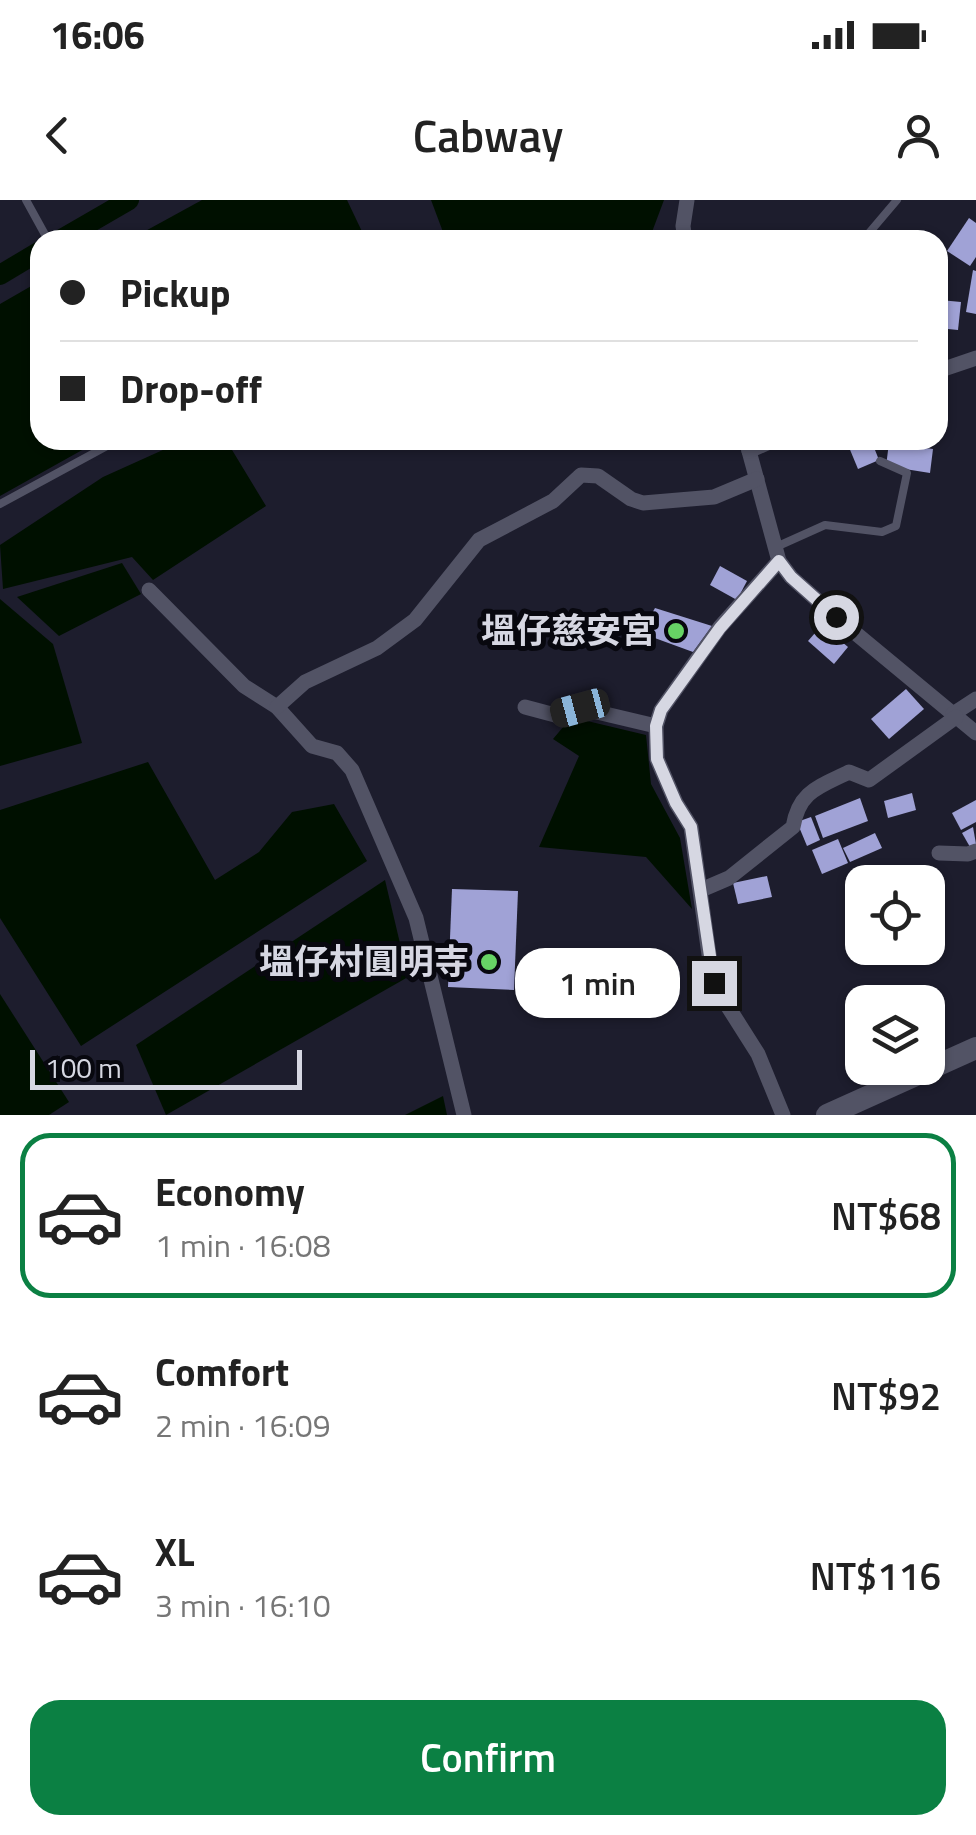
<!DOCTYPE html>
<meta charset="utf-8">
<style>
:root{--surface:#fff;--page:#f6f6f6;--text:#222;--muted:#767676;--line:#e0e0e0;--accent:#0b8043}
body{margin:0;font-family:"Titillium Web","Noto Sans TC",sans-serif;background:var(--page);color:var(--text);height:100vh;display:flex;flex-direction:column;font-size:38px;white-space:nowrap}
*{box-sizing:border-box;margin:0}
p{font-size:32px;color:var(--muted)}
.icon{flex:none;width:55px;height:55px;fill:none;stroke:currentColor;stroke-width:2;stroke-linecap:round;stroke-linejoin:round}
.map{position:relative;height:915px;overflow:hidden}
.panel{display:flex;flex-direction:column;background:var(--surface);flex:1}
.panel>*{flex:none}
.hud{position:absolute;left:30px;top:30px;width:918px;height:220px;border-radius:30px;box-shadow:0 2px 8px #0004;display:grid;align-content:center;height:220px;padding:0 30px;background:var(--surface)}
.buttons{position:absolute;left:845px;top:665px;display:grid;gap:20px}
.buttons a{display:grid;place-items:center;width:100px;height:100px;border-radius:20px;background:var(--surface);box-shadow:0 2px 8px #0004;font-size:50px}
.scale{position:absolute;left:30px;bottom:25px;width:272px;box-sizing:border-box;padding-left:10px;border:5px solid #d6d7e2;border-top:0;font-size:28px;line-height:35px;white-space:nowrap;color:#d6d7e2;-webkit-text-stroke:8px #08080f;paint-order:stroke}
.end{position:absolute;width:45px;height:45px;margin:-22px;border:12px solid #d6d7e2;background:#111;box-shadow:0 0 0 5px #111}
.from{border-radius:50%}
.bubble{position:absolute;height:70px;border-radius:30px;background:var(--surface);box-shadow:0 2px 8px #0004;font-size:32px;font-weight:600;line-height:70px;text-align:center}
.car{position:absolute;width:30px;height:60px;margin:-30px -15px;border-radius:12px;box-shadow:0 0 8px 2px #0007;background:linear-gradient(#222 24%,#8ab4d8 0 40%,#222 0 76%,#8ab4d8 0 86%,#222 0)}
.hud b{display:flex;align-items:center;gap:35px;height:95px;font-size:38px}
.hud b+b{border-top:2px solid var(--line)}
.hud i{width:25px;height:25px;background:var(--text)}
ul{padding:18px 0 0;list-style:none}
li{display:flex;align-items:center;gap:30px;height:165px;margin:0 20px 15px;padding:0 10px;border:5px solid transparent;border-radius:30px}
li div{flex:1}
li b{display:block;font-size:38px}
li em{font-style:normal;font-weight:600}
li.current{border-color:var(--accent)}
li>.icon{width:90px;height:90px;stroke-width:1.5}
.action{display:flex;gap:20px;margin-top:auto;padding:20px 30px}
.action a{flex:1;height:115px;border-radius:30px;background:var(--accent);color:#fff;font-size:40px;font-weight:600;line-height:115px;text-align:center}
.status{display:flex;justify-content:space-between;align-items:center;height:70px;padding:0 50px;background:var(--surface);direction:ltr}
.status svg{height:28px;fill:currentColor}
header{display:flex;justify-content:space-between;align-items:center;height:130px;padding:0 30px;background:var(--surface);font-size:45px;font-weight:600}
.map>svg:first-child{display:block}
.water{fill:#001000}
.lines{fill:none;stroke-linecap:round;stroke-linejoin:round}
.canal{stroke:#001000;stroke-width:20}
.building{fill:#a0a2d6}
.service{stroke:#525365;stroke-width:8}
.minor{stroke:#525365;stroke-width:15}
.secondary{stroke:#525365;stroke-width:22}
.route{stroke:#d6d7e2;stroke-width:12}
.poi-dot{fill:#67d465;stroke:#08080f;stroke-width:4}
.labels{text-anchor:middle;stroke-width:10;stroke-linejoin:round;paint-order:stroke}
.poi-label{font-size:35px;font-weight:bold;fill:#d6d7e2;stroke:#08080f;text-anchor:end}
</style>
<div class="status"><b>16:06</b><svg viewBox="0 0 49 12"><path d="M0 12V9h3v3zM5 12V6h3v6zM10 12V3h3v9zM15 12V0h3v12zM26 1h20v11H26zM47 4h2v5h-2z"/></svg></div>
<header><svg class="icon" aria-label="back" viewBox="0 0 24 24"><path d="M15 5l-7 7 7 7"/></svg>Cabway<svg class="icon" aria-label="person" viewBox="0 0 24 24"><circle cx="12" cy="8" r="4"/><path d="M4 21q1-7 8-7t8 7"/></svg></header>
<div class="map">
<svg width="976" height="915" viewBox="0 0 976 915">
<rect width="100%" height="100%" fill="#1d1d2d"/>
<g class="water">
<path d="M 202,0 L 347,0 L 366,40 L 129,40 Z"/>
<path d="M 431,0 L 664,0 L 649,40 L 446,40 Z"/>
<path d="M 40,81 L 40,240 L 100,240 L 0,296 L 0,104 Z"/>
<path d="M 185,240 L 226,240 L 266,306 L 153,380 L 132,357 L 3,389 L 0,345 L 103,277 Z"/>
<path d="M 122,363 L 141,394 L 59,436 L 17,397 Z"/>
<path d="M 0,399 L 53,444 L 82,543 L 0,566 Z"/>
<path d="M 583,520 L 646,535 L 651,584 L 680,638 L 692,709 L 646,657 L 539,647 L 579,556 L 553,539 L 564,526 Z"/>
<path d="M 148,562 L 215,680 L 259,652 L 292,612 L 334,604 L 367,661 L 81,846 L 0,718 L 0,610 Z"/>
<path d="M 385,680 L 408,777 L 166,915 L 136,845 Z"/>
<path d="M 0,794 L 69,902 L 49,915 L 0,915 Z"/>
<path d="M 443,896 L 447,915 L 405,915 Z"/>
</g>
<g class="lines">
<g class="canal">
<path d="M 60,40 L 129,0"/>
<path d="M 0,75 L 40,51"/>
</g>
</g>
<g class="building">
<path d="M 969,18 L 976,23 L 976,57 L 970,66 L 947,51 Z"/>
<path d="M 973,70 L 976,71 L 976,114 L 966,112 Z"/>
<path d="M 940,100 L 961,102 L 958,130 L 938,128 Z"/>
<path d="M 846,240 L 871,240 L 879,260 L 858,269 Z"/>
<path d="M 889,243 L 933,249 L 930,273 L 886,266 Z"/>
<path d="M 720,366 L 747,381 L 737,400 L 710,385 Z"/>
<path d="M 655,408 L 712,426 L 693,452 L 641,433 Z"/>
<path d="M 822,425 L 848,447 L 834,464 L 808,441 Z"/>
<path d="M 906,489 L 924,509 L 889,539 L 871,519 Z"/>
<path d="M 912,593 L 916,610 L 888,618 L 884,601 Z"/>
<path d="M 860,598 L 868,621 L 823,638 L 815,616 Z"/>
<path d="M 976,600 L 976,622 L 961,630 L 952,613 Z"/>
<path d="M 811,617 L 820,640 L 807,646 L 797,622 Z"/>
<path d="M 973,627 L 976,644 L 970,647 L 962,633 Z"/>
<path d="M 875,633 L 882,648 L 850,662 L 843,648 Z"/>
<path d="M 838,639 L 848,663 L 822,674 L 812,650 Z"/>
<path d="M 767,676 L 772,697 L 738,704 L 733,683 Z"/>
<path d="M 452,689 L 518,691 L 514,790 L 448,787 Z"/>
</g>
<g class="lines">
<g class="service">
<path d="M 26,0 L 48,40"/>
<path d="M 863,40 L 897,0"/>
<path d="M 0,304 L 118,240"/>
<path d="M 776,347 L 825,325 L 882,332 L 896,326 L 907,273 L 880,261"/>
</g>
<g class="minor">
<path d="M 685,40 L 683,26 L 687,0"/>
<path d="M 938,171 L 976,158"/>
<path d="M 746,240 L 779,361 L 791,377 L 836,417 L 976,533"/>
<path d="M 749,251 L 774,240"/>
<path d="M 779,361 L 720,427 L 661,510 L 656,526 L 657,559 L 676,603 L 691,627 L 713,783 L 758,854 L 783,915"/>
<path d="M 149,390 L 244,486 L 277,507 L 312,546 L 337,553 L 352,570 L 416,718 L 464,915"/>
<path d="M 277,507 L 305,482 L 377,448 L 415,420 L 479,340 L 553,301 L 581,275 L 598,276 L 631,299 L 643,303 L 714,297 L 757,279"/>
<path d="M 525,507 L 555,515 L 580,508 L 656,526"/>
<path d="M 953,514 L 976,499"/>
<path d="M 939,653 L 968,654 L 976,651"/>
<path d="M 701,690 L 729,678 L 793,627 C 799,591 819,587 849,572 L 869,580 L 956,517"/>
</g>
<path class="secondary" d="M 827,915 L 976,848"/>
</g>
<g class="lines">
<path class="route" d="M 714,783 L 691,627 L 676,603 L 657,559 L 656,526 L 661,510 L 720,428 L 779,361 L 791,377 L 836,417"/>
</g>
<g class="poi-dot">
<circle cx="676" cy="431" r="10"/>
<circle cx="489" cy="762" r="10"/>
</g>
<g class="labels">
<g class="poi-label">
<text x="656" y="443">塭仔慈安宮</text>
<text x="469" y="774">塭仔村圓明寺</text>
</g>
</g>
</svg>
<div class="buttons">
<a><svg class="icon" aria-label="locate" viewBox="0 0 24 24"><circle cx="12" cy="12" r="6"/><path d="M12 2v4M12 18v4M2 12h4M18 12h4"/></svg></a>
<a><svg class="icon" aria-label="layers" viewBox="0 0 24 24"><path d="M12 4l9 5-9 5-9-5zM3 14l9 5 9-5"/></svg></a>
</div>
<div class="scale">100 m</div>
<i class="end from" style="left:836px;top:417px"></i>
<i class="end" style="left:714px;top:783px"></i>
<div class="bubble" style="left:515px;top:748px;width:165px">1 min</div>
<i class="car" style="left:580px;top:508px;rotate:255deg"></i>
<div class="hud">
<b><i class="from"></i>Pickup</b>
<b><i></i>Drop-off</b>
</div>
</div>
<section class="panel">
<ul>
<li class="current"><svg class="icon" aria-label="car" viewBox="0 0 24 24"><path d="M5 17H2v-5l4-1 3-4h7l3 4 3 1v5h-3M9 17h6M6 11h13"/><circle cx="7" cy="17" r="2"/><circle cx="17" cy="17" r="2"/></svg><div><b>Economy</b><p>1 min · 16:08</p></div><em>NT$68</em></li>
<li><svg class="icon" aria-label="car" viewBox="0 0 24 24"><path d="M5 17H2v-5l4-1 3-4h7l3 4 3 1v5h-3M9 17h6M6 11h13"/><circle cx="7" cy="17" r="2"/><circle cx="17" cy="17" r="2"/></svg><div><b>Comfort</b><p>2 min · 16:09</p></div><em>NT$92</em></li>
<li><svg class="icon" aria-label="car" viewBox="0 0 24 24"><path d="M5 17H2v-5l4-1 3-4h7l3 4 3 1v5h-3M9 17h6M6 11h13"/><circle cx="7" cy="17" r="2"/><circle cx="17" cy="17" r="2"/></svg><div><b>XL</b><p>3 min · 16:10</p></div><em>NT$116</em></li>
</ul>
<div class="action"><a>Confirm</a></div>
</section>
